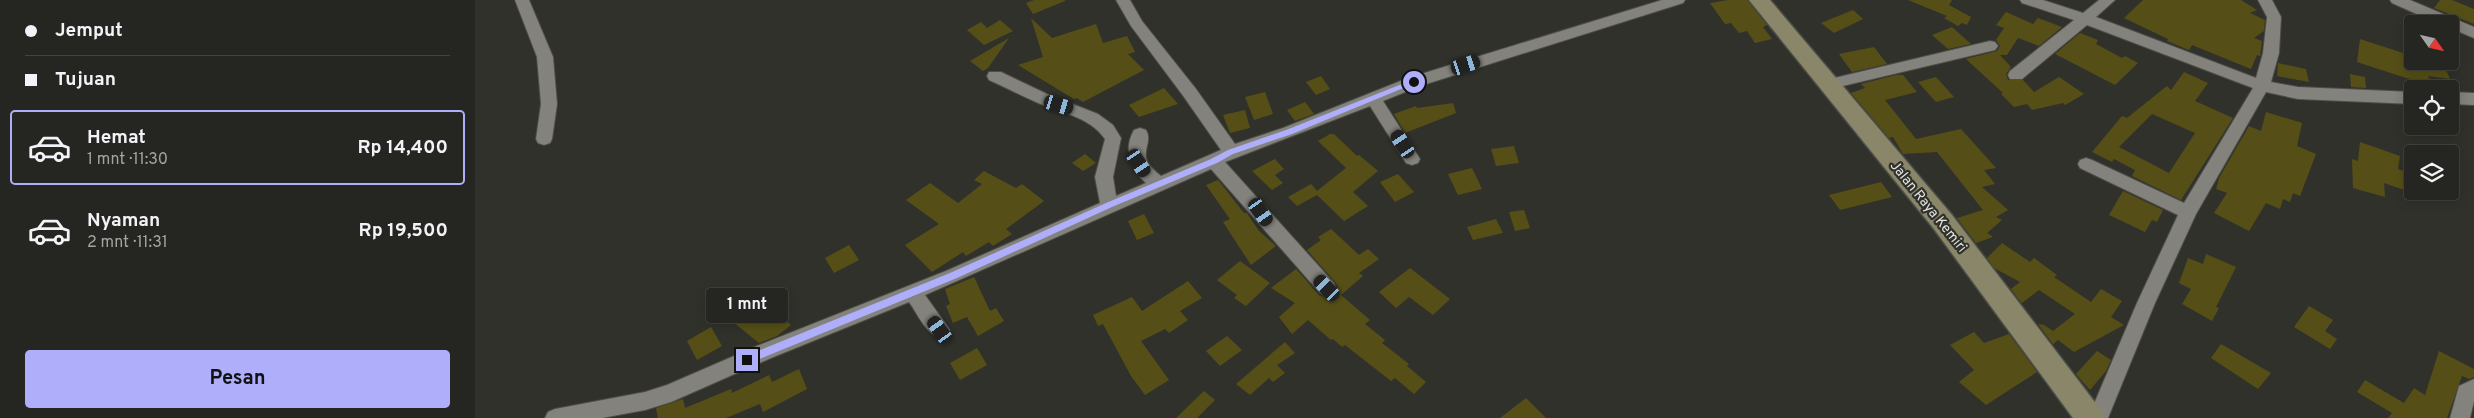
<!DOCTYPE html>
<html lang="id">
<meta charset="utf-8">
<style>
:root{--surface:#252521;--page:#31312e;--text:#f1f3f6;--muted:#a3a5a5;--line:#42423f;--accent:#aeaefb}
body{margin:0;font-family:Overpass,sans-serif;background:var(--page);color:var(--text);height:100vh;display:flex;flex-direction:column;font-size:19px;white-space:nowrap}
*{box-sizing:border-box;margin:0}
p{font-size:16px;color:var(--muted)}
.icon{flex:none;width:28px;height:28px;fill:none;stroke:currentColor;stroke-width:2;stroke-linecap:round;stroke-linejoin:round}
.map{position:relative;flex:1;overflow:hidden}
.drawer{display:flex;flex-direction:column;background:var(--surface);width:475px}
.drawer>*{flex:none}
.hud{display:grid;align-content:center;height:110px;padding:0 25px;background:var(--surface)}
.needle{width:32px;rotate:124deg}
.controls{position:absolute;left:1929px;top:15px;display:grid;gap:10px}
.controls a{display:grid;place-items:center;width:55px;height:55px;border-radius:5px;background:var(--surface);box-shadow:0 2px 12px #0003,0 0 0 1px var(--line);font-size:25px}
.end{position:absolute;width:22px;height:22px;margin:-11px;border:6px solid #aeaefb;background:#111;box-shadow:0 0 0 2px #111}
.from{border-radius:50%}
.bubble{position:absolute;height:35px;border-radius:5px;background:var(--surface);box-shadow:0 2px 12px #0003,0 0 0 1px var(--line);font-size:16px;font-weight:700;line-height:35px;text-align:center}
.car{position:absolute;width:15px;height:30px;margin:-15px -8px;border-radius:6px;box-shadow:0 0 4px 1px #0007;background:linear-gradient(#222 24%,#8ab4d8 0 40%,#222 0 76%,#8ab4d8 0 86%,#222 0)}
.hud b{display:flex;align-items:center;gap:18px;height:48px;font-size:19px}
.hud b+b{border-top:1px solid var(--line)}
.hud i{width:12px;height:12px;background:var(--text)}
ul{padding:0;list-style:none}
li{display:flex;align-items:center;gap:15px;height:75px;margin:0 10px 8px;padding:0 15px;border:2px solid transparent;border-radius:5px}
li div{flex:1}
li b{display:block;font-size:19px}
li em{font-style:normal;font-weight:700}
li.on{border-color:var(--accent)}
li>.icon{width:45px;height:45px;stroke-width:1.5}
.cta{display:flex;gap:10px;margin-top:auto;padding:10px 25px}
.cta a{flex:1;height:58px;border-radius:5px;background:var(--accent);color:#111;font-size:20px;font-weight:700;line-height:58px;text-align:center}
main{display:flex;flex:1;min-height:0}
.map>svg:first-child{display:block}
.building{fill:#554f17;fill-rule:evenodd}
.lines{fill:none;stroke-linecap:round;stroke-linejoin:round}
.street-casing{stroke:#4e4e49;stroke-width:2}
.secondary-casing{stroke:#4e4e49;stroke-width:3}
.street{fill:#83827c;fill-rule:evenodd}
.secondary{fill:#8a866a;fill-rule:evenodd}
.route{fill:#aeaefb}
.labels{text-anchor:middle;stroke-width:4.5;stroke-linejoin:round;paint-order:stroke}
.street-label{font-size:14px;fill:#e3e3e0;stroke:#31312c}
</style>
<main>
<section class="drawer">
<div class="hud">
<b><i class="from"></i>Jemput</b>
<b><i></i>Tujuan</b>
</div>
<ul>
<li class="on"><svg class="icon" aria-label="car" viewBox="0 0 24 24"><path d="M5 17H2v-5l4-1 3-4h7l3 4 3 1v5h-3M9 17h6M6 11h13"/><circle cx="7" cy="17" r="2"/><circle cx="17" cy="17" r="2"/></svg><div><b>Hemat</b><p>1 mnt · 11:30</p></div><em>Rp 14,400</em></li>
<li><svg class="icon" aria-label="car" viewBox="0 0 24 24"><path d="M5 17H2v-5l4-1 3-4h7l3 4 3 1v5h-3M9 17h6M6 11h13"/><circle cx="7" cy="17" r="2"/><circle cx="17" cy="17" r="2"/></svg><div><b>Nyaman</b><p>2 mnt · 11:31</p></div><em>Rp 19,500</em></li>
</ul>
<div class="cta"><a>Pesan</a></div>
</section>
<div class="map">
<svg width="1999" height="418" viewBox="0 0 1999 418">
<rect width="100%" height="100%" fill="#31312c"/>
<g class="building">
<path d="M 559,0 L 590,0 L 590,1 L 558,14 L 551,3 Z"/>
<path d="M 1253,0 L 1272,0 L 1292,25 L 1288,27 L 1297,39 L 1280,43 L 1272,31 L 1264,33 L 1256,23 L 1250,24 L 1235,3 Z"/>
<path d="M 1433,0 L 1477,0 L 1474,5 L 1496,17 L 1492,25 L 1487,23 L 1483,26 L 1469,18 L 1472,16 Z"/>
<path d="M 1668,0 L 1766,0 L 1782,10 L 1775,13 L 1790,20 L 1789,31 L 1779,38 L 1787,41 L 1785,56 L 1782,55 L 1776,69 L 1717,45 L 1714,50 L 1692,41 L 1693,39 L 1649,18 Z"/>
<path d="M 1965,0 L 1977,0 L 1999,9 L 1999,24 L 1959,8 Z"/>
<path d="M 1378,10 L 1388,19 L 1359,33 L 1346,23 Z"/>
<path d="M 1531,12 L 1558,24 L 1563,18 L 1587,27 L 1564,46 L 1543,38 L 1532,55 L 1525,55 L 1536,67 L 1531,74 L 1533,80 L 1548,80 L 1559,92 L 1584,77 L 1609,94 L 1590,105 L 1588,103 L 1557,110 L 1552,104 L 1539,107 L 1526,94 L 1528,93 L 1491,59 L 1522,51 L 1525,46 L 1521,40 L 1529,28 L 1521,25 Z"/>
<path d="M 556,18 L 577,38 L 621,24 L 628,43 L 652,36 L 660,52 L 653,54 L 669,70 L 608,102 L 602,98 L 599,99 L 543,65 L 568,57 Z"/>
<path d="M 525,20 L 538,31 L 509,45 L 492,30 L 506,22 L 512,28 Z"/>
<path d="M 1477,27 L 1496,44 L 1473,49 L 1457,35 Z"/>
<path d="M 1605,33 L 1623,40 L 1621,44 L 1647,58 L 1650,56 L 1663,63 L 1640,85 L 1582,55 L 1580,54 Z"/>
<path d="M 534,38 L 513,68 L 508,71 L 495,61 Z"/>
<path d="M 1885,39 L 1928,53 L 1928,61 L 1967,61 L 1975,79 L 1953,76 L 1956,82 L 1931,78 L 1882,62 Z"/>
<path d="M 1399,47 L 1412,64 L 1377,72 L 1364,54 Z"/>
<path d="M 1803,63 L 1831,69 L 1834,82 L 1802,76 Z"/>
<path d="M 1709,72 L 1733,83 L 1720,101 L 1758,118 L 1706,200 L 1657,176 L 1660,170 L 1639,159 L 1637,162 L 1617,152 L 1647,116 L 1652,118 L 1692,86 L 1696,90 ZM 1677,114 L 1720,133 L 1694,173 L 1644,147 Z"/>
<path d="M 1875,74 L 1890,77 L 1891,88 L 1876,87 Z"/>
<path d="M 1421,75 L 1428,75 L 1442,92 L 1410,100 L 1441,139 L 1486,129 L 1521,168 L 1509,170 L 1520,184 L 1507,187 L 1533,210 L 1521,217 L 1527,220 L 1512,233 L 1518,237 L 1501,243 L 1482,218 L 1508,210 L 1462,152 L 1428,154 L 1418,137 L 1414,138 L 1376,93 L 1390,88 L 1386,84 Z"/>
<path d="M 846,76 L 855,89 L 841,95 L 831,82 Z"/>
<path d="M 1461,77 L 1479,97 L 1461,102 L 1443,82 Z"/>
<path d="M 689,88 L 703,104 L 664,117 L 654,105 Z"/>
<path d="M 790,92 L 798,114 L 779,120 L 770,97 Z"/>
<path d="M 830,102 L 839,114 L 820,121 L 812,110 Z"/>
<path d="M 978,103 L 981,113 L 930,133 L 919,114 L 941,106 L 942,108 Z"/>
<path d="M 770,110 L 775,128 L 755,133 L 748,115 Z"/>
<path d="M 1791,112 L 1827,123 L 1822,146 L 1841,154 L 1825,196 L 1818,193 L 1815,202 L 1808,199 L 1805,209 L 1791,203 L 1774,231 L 1739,213 L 1752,193 L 1741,189 L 1744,178 L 1774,126 L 1786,131 Z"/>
<path d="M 855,134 L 859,134 L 882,156 L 884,155 L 903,171 L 878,192 L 893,206 L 869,221 L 842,195 L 822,206 L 813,197 L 836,184 L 842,191 L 871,168 L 843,141 Z"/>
<path d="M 1885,142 L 1925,156 L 1923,169 L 1938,174 L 1938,193 L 1909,183 L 1910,197 L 1878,188 L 1877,159 L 1883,161 Z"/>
<path d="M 1039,146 L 1044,163 L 1021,166 L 1016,149 Z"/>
<path d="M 610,154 L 621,163 L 608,171 L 597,163 Z"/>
<path d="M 800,159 L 809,169 L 800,175 L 808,183 L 797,190 L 777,171 Z"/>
<path d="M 997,168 L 1007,189 L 983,195 L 973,174 Z"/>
<path d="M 509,171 L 541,188 L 547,184 L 569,201 L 531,229 L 537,234 L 518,246 L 514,242 L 491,256 L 488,252 L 457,272 L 430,245 L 464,224 L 431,200 L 455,183 L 483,203 L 507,184 L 499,180 Z"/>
<path d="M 923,174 L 939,192 L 920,202 L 905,182 Z"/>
<path d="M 743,180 L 769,213 L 772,213 L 784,231 L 801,246 L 776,265 L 748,222 L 755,219 L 731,185 Z"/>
<path d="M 1406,182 L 1417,197 L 1365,210 L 1354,195 Z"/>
<path d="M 1648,191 L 1688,210 L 1682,222 L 1677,220 L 1670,232 L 1634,215 Z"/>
<path d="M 1049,210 L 1055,228 L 1040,231 L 1034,212 Z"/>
<path d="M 669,214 L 679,233 L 662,240 L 653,221 Z"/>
<path d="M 1021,219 L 1028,233 L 998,240 L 992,227 Z"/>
<path d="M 856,229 L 884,255 L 893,249 L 904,259 L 884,273 L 888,276 L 866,295 L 895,320 L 890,324 L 910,340 L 907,343 L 934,364 L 932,366 L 951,382 L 939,394 L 920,378 L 916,381 L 870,345 L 867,347 L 858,339 L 856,340 L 833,320 L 817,334 L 804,317 L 820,303 L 796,288 L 821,269 L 844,295 L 853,298 L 861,294 L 863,287 L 860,282 L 832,250 L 846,240 L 843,237 Z"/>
<path d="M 1527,243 L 1555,262 L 1559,258 L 1582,275 L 1579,277 L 1616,302 L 1626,289 L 1647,301 L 1636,317 L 1649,325 L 1599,352 L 1583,340 L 1578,344 L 1563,324 L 1569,325 L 1578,331 L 1600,314 L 1564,290 L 1547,303 L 1545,301 L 1536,289 L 1545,282 L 1519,268 L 1512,258 Z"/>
<path d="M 374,245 L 384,260 L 359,273 L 350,258 Z"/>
<path d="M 1731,254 L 1761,267 L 1741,307 L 1744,308 L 1737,321 L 1707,304 L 1716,289 L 1704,283 L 1713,258 L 1728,264 Z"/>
<path d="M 765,261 L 795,283 L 771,306 L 759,298 L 762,295 L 742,280 Z"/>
<path d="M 935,268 L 975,299 L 958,315 L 934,297 L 921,308 L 904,292 Z"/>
<path d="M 499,277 L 515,311 L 521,308 L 529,321 L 503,336 L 492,317 L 478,323 L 471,306 L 475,304 L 470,289 Z"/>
<path d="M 713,281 L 727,298 L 705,311 L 713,320 L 694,333 L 690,329 L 666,341 L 694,380 L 670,395 L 656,376 L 628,324 L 623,326 L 618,315 L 657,297 L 667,311 Z"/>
<path d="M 299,288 L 313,299 L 298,310 L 316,325 L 302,336 L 284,343 L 253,318 L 277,301 L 280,303 Z"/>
<path d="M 1834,306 L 1858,320 L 1850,331 L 1862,339 L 1855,349 L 1819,327 Z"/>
<path d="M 236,327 L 247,346 L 222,360 L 212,341 Z"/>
<path d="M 1499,332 L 1509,343 L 1534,334 L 1562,372 L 1511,405 L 1484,382 L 1499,370 L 1475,345 Z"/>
<path d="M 752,336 L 767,350 L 745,366 L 731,351 Z"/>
<path d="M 810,342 L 820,353 L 802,365 L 810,373 L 798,382 L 794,378 L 775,395 L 761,384 Z"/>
<path d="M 1746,344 L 1796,373 L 1783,389 L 1736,358 Z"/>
<path d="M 502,348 L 512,365 L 485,380 L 475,363 Z"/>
<path d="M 1622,351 L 1636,360 L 1631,371 L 1615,390 L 1601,374 Z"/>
<path d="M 1964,351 L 1999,369 L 1999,377 L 1994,379 L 1987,376 L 1972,418 L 1913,418 L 1917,413 L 1882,392 L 1890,380 L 1929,403 L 1939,388 L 1950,395 Z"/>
<path d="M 324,369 L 332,389 L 288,412 L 285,404 L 251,418 L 183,418 L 181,408 L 208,399 L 210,408 L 256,389 L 257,393 L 294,375 L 297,382 Z"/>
<path d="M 729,391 L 740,400 L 722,418 L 701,418 Z"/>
<path d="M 1051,398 L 1071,418 L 1025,418 Z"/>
</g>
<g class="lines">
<g class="street-casing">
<g id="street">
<path d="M 40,0 L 54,0 L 78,57 L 82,104 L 77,139 L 75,143 L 69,145 L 63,143 L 61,139 L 66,104 L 62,57 Z"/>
<path d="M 641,0 L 655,0 L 667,21 L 721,89 L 760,144 L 808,128 L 933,78 L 1187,0 L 1210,0 L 1208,3 L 945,86 L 908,101 L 945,159 L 943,163 L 937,165 L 931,163 L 895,106 L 750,162 L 859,283 L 861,288 L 859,293 L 852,296 L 845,293 L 736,169 L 450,295 L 475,330 L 472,336 C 454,342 443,314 434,302 L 296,358 L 196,402 L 170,410 L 127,418 L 70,418 L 73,412 L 80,409 L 170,392 L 192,385 L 282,346 L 471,271 L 625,203 L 620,177 L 630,139 C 614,116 585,113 561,102 C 545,95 530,87 514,80 L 512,76 L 514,72 L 526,72 L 572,94 L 623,114 L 638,125 L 646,138 L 638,177 L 641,196 L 671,183 C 655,169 648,149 659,130 L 665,128 L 671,130 C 680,146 657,154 686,176 L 746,150 L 709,97 L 656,26 Z"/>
<path d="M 1545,0 L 1568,0 L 1608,13 L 1624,0 L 1640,0 L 1621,17 L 1781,78 L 1788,53 L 1792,17 L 1783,0 L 1797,0 L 1806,17 L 1804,53 L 1796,82 L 1823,87 L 1938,92 L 1938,104 L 1823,99 L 1791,92 L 1721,214 L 1680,303 L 1633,418 L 1613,418 L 1662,303 L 1703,215 L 1605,168 L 1603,164 L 1605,160 L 1611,158 L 1617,160 L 1709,203 L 1778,88 L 1612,25 L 1547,79 L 1535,79 L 1533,75 L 1535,71 L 1599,20 L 1547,3 Z"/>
<path d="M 1915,0 L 1935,0 L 1999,27 L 1999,38 L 1975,28 L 1975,24 L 1964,24 L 1917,3 Z"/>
<path d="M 1515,41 L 1520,42 L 1523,46 L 1520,50 L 1355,89 L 1349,88 L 1347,84 L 1349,80 L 1355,79 Z"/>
<path d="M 1975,92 L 1999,93 L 1999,105 L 1975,104 Z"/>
<path d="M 1999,379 L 1999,401 L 1995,418 L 1975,418 L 1984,386 Z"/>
</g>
</g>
<g class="secondary-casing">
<path id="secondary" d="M 1274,0 L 1295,0 L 1477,215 L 1625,409 L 1630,418 L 1598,418 L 1459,229 Z"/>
</g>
<use href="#street" class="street"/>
<use href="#secondary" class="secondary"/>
</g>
<path class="route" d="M 937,80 L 943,82 L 817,134 L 758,154 L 742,163 L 637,207 L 482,278 L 275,363 L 272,364 L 267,360 L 268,357 L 475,273 L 631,203 L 736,159 L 753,150 L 811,130 Z"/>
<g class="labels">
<g class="street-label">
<text transform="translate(1454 206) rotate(51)" y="5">Jalan Raya Kemiri</text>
</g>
</g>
</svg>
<div class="controls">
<a><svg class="needle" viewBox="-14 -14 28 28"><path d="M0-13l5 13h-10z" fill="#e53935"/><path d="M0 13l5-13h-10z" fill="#a3a5a5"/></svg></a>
<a><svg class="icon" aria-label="locate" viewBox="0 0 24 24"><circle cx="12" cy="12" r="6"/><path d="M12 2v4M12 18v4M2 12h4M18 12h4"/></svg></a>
<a><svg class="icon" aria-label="layers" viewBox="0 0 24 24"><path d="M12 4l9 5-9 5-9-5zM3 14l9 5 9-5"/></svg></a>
</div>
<i class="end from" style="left:939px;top:82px"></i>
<i class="end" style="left:272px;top:360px"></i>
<div class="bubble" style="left:231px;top:288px;width:82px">1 mnt</div>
<i class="car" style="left:991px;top:65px;rotate:72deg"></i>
<i class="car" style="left:584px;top:105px;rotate:107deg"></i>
<i class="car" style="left:928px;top:144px;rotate:327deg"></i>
<i class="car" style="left:664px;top:163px;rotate:146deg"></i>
<i class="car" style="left:786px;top:212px;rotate:145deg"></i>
<i class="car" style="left:852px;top:288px;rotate:316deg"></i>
<i class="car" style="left:465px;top:330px;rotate:324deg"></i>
</div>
</main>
